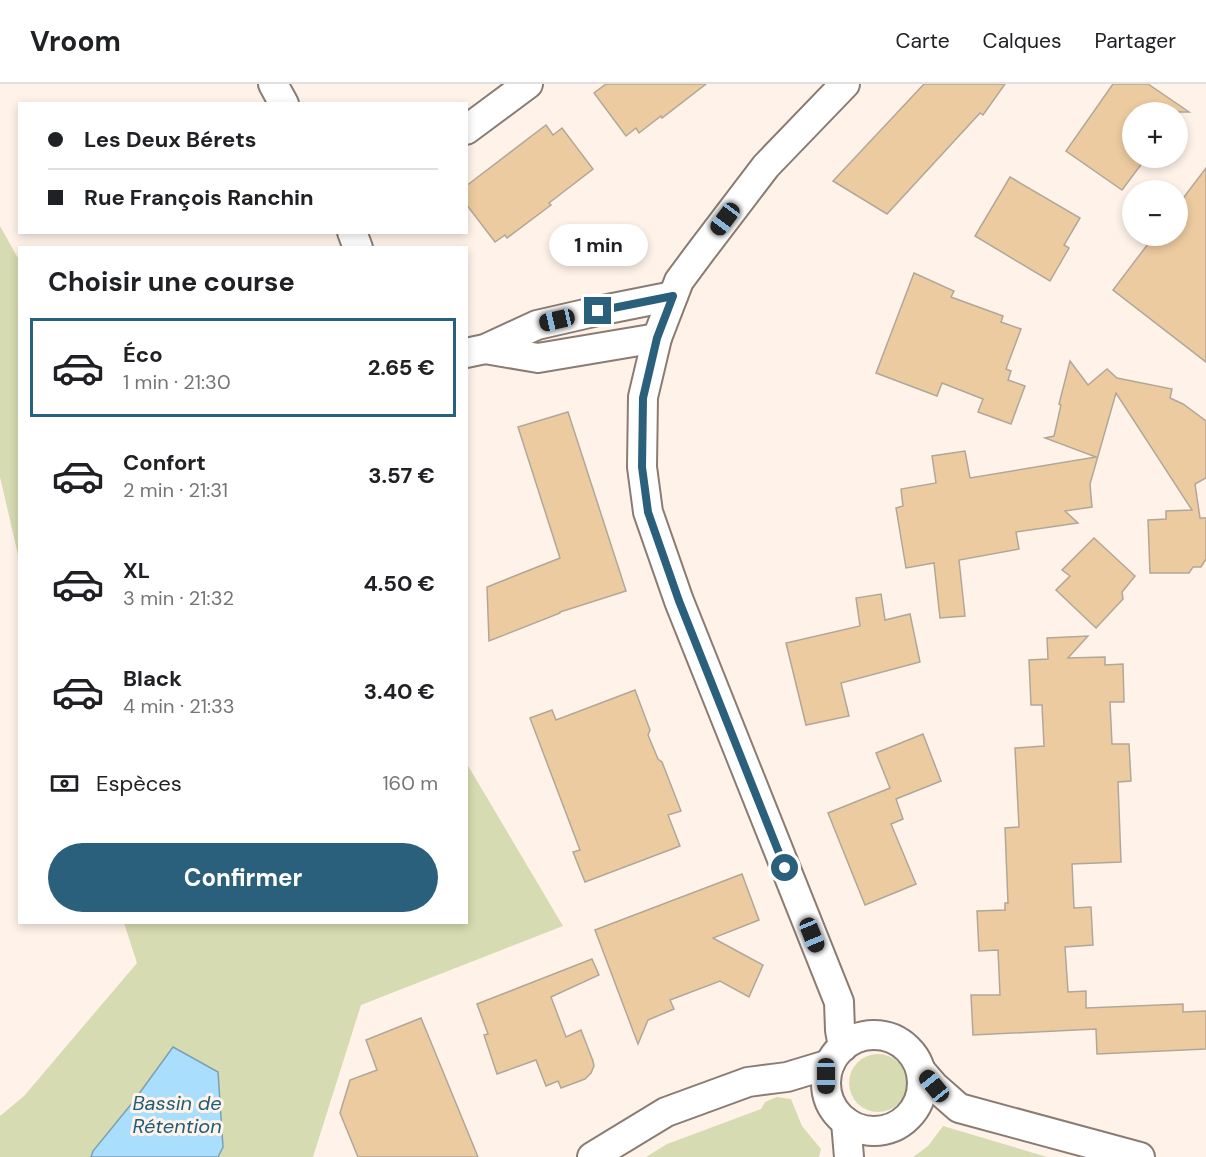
<!DOCTYPE html>
<html lang="fr">
<meta charset="utf-8">
<style>
:root{--surface:#fff;--page:#f6f6f6;--text:#202124;--muted:#757577;--line:#e0e0e0;--accent:#2a607c}
body{margin:0;font-family:"DM Sans",sans-serif;background:var(--page);color:var(--text);height:100vh;display:flex;flex-direction:column;font-size:22px;white-space:nowrap}
*{box-sizing:border-box;margin:0}
p{font-size:20px;color:var(--muted)}
.icon{flex:none;width:33px;height:33px;fill:none;stroke:currentColor;stroke-width:2;stroke-linecap:round;stroke-linejoin:round}
.map{position:relative;flex:1;overflow:hidden}
.details{position:absolute;left:18px;top:162px;width:450px;height:678px;display:flex;flex-direction:column;background:var(--surface);border-radius:0px;box-shadow:0 3px 9px #0003}
.details>*{flex:none}
.hud{position:absolute;left:18px;top:18px;width:450px;height:132px;border-radius:0px;box-shadow:0 3px 9px #0003;display:grid;align-content:center;height:132px;padding:0 30px;background:var(--surface)}
.tools{position:absolute;left:1122px;top:18px;display:grid;gap:12px}
.tools a{display:grid;place-items:center;width:66px;height:66px;border-radius:50%;background:var(--surface);box-shadow:0 3px 9px #0003;font-size:30px}
.end{position:absolute;width:27px;height:27px;margin:-14px;border:8px solid #2a607c;background:#fff;box-shadow:0 0 0 3px #fff}
.from{border-radius:50%}
.bubble{position:absolute;height:42px;border-radius:21px;background:var(--surface);box-shadow:0 3px 9px #0003;font-size:20px;font-weight:700;line-height:42px;text-align:center}
.car{position:absolute;width:18px;height:36px;margin:-18px -9px;border-radius:8px;box-shadow:0 0 4px 2px #0007;background:linear-gradient(#222 24%,#8ab4d8 0 40%,#222 0 76%,#8ab4d8 0 86%,#222 0)}
.hud b{display:flex;align-items:center;gap:21px;height:57px;font-size:22px}
.hud b+b{border-top:2px solid var(--line)}
.hud i{width:15px;height:15px;background:var(--text)}
ul{padding:0;list-style:none}
li{display:flex;align-items:center;gap:18px;height:99px;margin:0 12px 9px;padding:0 18px;border:3px solid transparent;border-radius:0px}
li div{flex:1}
li b{display:block;font-size:22px}
li em{font-style:normal;font-weight:700}
li.on{border-color:var(--accent)}
li>.icon{width:54px;height:54px;stroke-width:1.5}
h2{padding:0 30px;font-size:27px;line-height:72px}
.pay{display:flex;align-items:center;gap:15px;height:66px;padding:0 30px;font-size:22px}
.pay p{margin-inline-start:auto}
.cta{display:flex;gap:12px;margin-top:auto;padding:12px 30px}
.cta a{flex:1;height:69px;border-radius:36px;background:var(--accent);color:#fff;font-size:24px;font-weight:700;line-height:69px;text-align:center}
header{display:flex;align-items:center;gap:36px;box-sizing:border-box;height:84px;padding:0 30px;background:var(--surface);border-bottom:2px solid var(--line)}
header strong{font-size:28px}
nav{display:flex;gap:33px;margin-inline-start:auto;font-size:21px}
.map>svg:first-child{display:block}
.green{fill:#d7dbb1}
.water{fill:#a9dffc;stroke:#7ca0b3;stroke-width:1.5}
.building{fill:#edcba0;stroke:#b1a799;stroke-width:1.5}
.lines{fill:none;stroke-linecap:round;stroke-linejoin:round}
.minor-casing{stroke:#8a7c72;stroke-width:32}
.minor{stroke:#fff;stroke-width:28}
.route{stroke:#2a607c;stroke-width:8}
.labels{text-anchor:middle;stroke-width:6;stroke-linejoin:round;paint-order:stroke}
.water-label{font-size:20px;font-style:italic;fill:#1d5d7a;stroke:#fff3e9}
</style>
<header>
<strong>Vroom</strong>
<nav><a>Carte</a><a>Calques</a><a>Partager</a></nav>
</header>
<div class="map">
<svg width="1206" height="1073" viewBox="0 0 1206 1073">
<rect width="100%" height="100%" fill="#fff3e9"/>
<g class="green">
<path d="M 0,142 L 19,176 L 19,475 L 0,393 Z"/>
<path d="M 467,680 L 563,842 L 361,921 L 313,1073 L 0,1073 L 0,1032 L 24,1012 L 137,879 L 124,839 L 466,838 Z"/>
<circle cx="878" cy="999" r="29"/>
<path d="M 777,1013 L 791,1015 L 802,1042 L 821,1065 L 819,1073 L 646,1073 L 667,1060 L 761,1025 L 765,1018 Z"/>
<path d="M 943,1042 L 1047,1073 L 913,1073 L 928,1062 Z"/>
</g>
<path class="water" d="M 173,963 L 218,988 L 223,1063 L 218,1073 L 91,1073 L 93,1067 L 133,1018 Z"/>
<g class="building">
<path d="M 606,0 L 706,0 L 662,34 L 661,32 L 639,49 L 636,44 L 626,52 L 594,9 Z"/>
<path d="M 924,0 L 1005,0 L 983,31 L 980,29 L 887,130 L 833,97 Z"/>
<path d="M 1113,0 L 1148,0 L 1189,28 L 1132,28 L 1132,74 L 1146,74 L 1122,106 L 1066,67 Z"/>
<path d="M 546,41 L 553,51 L 562,44 L 593,85 L 549,119 L 551,121 L 507,154 L 505,151 L 495,158 L 466,120 L 466,102 Z"/>
<path d="M 1206,84 L 1206,278 L 1113,206 L 1154,152 L 1178,152 L 1178,121 Z"/>
<path d="M 1010,93 L 1080,134 L 1064,161 L 1069,164 L 1050,197 L 975,152 Z"/>
<path d="M 914,189 L 954,207 L 951,213 L 1003,232 L 1001,238 L 1021,245 L 1006,285 L 1011,287 L 1008,296 L 1025,302 L 1011,340 L 978,328 L 983,315 L 942,299 L 937,312 L 876,289 Z"/>
<path d="M 1070,277 L 1088,301 L 1107,285 L 1117,294 L 1172,305 L 1170,314 L 1183,320 L 1206,337 L 1206,394 L 1195,400 L 1200,434 L 1206,434 L 1206,475 L 1201,483 L 1193,483 L 1189,489 L 1150,489 L 1148,436 L 1166,435 L 1166,427 L 1192,426 L 1116,309 L 1090,400 L 1092,423 L 1065,427 L 1078,439 L 1016,448 L 1019,465 L 959,476 L 965,532 L 940,534 L 934,479 L 906,484 L 896,424 L 903,422 L 901,405 L 936,399 L 932,372 L 965,367 L 970,394 L 1096,373 L 1045,354 L 1054,352 L 1061,321 L 1059,320 Z"/>
<path d="M 568,328 L 626,507 L 560,528 L 560,529 L 489,557 L 487,503 L 560,474 L 518,343 Z"/>
<path d="M 1094,454 L 1135,492 L 1122,508 L 1123,515 L 1096,544 L 1056,506 L 1070,492 L 1062,486 Z"/>
<path d="M 881,510 L 885,536 L 910,530 L 920,578 L 841,599 L 849,632 L 806,641 L 786,559 L 860,542 L 856,514 Z"/>
<path d="M 1088,552 L 1068,574 L 1105,573 L 1105,581 L 1123,580 L 1124,618 L 1110,618 L 1112,660 L 1129,660 L 1131,697 L 1118,698 L 1121,778 L 1072,780 L 1074,824 L 1091,823 L 1093,861 L 1065,863 L 1068,908 L 1086,907 L 1086,924 L 1183,920 L 1183,928 L 1206,927 L 1206,965 L 1097,970 L 1096,945 L 973,951 L 971,911 L 1000,911 L 998,866 L 979,867 L 977,827 L 1005,826 L 1005,819 L 1008,819 L 1005,744 L 1019,743 L 1015,664 L 1044,662 L 1042,621 L 1031,621 L 1029,576 L 1048,575 L 1047,554 Z"/>
<path d="M 635,606 L 650,646 L 648,651 L 658,675 L 662,678 L 681,727 L 668,731 L 680,762 L 585,798 L 573,768 L 580,766 L 530,634 L 552,626 L 556,636 Z"/>
<path d="M 923,650 L 941,697 L 896,715 L 903,735 L 891,740 L 916,800 L 865,821 L 828,729 L 890,704 L 876,669 Z"/>
<path d="M 742,790 L 759,836 L 713,854 L 763,881 L 749,913 L 720,897 L 670,916 L 674,925 L 648,936 L 638,960 L 595,846 Z"/>
<path d="M 592,875 L 599,891 L 551,913 L 566,953 L 581,946 L 593,977 L 594,982 L 591,989 L 585,995 L 561,1004 L 558,997 L 546,1002 L 536,976 L 497,990 L 484,951 L 488,950 L 477,920 Z"/>
<path d="M 421,934 L 478,1073 L 358,1073 L 340,1029 L 350,996 L 377,986 L 366,956 Z"/>
</g>
<g class="lines">
<g class="minor-casing">
<g id="minor">
<path d="M 273,0 L 284,20"/>
<path d="M 466,46 L 528,0"/>
<path d="M 352,148 L 358,164"/>
<path d="M 485,265 L 538,274 L 657,254"/>
<path d="M 466,269 L 485,265 L 537,241 L 598,227 L 673,212"/>
<circle cx="874" cy="999" r="48"/>
<path d="M 843,963 L 840,946 L 839,918 L 679,517 L 648,428 L 642,383 L 643,313 L 657,254 L 679,197 L 702,166 L 766,82 L 845,0"/>
<path d="M 921,987 L 934,1002 L 959,1024 L 1140,1073"/>
<path d="M 846,1038 L 849,1073"/>
<path d="M 592,1073 L 666,1028 L 748,998 L 787,993 L 830,980"/>
</g>
</g>
<use href="#minor" class="minor"/>
</g>
<g class="lines">
<path class="route" d="M 598,227 L 673,212 L 657,254 L 643,314 L 642,383 L 648,428 L 679,517 L 785,784"/>
</g>
<g class="labels">
<g class="water-label">
<text x="177" y="1026">Bassin de<tspan x="177" dy="23">Rétention</tspan></text>
</g>
</g>
</svg>
<div class="tools">
<a>+</a>
<a>−</a>
</div>
<i class="end from" style="left:785px;top:784px"></i>
<i class="end" style="left:598px;top:227px"></i>
<div class="bubble" style="left:549px;top:140px;width:99px">1 min</div>
<i class="car" style="left:725px;top:135px;rotate:217deg"></i>
<i class="car" style="left:557px;top:236px;rotate:257deg"></i>
<i class="car" style="left:812px;top:851px;rotate:158deg"></i>
<i class="car" style="left:826px;top:992px;rotate:180deg"></i>
<i class="car" style="left:934px;top:1002px;rotate:321deg"></i>
<div class="hud">
<b><i class="from"></i>Les Deux Bérets</b>
<b><i></i>Rue François Ranchin</b>
</div>
<section class="details">
<h2>Choisir une course</h2>
<ul>
<li class="on"><svg class="icon" aria-label="car" viewBox="0 0 24 24"><path d="M5 17H2v-5l4-1 3-4h7l3 4 3 1v5h-3M9 17h6M6 11h13"/><circle cx="7" cy="17" r="2"/><circle cx="17" cy="17" r="2"/></svg><div><b>Éco</b><p>1 min · 21:30</p></div><em>2.65 €</em></li>
<li><svg class="icon" aria-label="car" viewBox="0 0 24 24"><path d="M5 17H2v-5l4-1 3-4h7l3 4 3 1v5h-3M9 17h6M6 11h13"/><circle cx="7" cy="17" r="2"/><circle cx="17" cy="17" r="2"/></svg><div><b>Confort</b><p>2 min · 21:31</p></div><em>3.57 €</em></li>
<li><svg class="icon" aria-label="car" viewBox="0 0 24 24"><path d="M5 17H2v-5l4-1 3-4h7l3 4 3 1v5h-3M9 17h6M6 11h13"/><circle cx="7" cy="17" r="2"/><circle cx="17" cy="17" r="2"/></svg><div><b>XL</b><p>3 min · 21:32</p></div><em>4.50 €</em></li>
<li><svg class="icon" aria-label="car" viewBox="0 0 24 24"><path d="M5 17H2v-5l4-1 3-4h7l3 4 3 1v5h-3M9 17h6M6 11h13"/><circle cx="7" cy="17" r="2"/><circle cx="17" cy="17" r="2"/></svg><div><b>Black</b><p>4 min · 21:33</p></div><em>3.40 €</em></li>
</ul>
<div class="pay"><svg class="icon" aria-label="cash" viewBox="0 0 24 24"><path d="M3 7h18v10H3z"/><circle cx="12" cy="12" r="2"/></svg>Espèces<p>160 m</p></div>
<div class="cta"><a>Confirmer</a></div>
</section>
</div>
